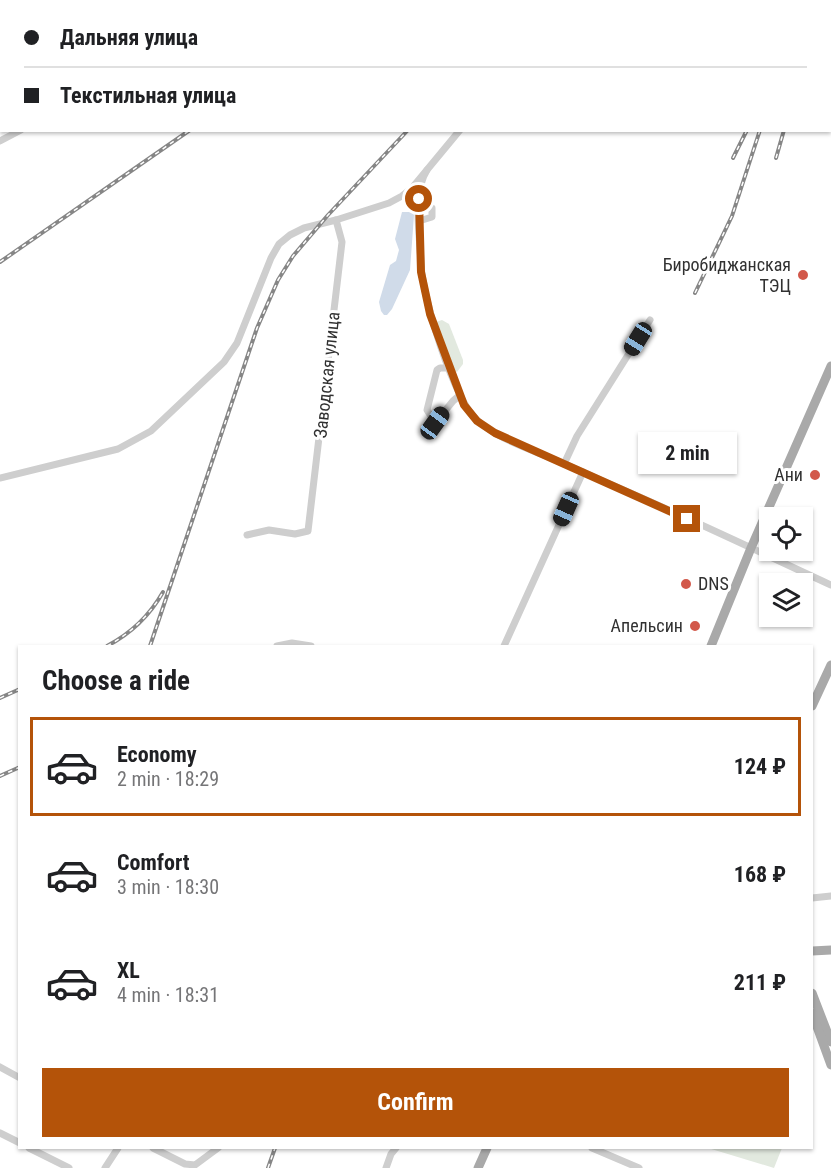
<!DOCTYPE html>
<meta charset="utf-8">
<style>
:root{--surface:#fff;--page:#f2f2f2;--text:#202124;--muted:#757577;--line:#e0e0e0;--accent:#b45309}
body{margin:0;font-family:"Roboto Condensed",sans-serif;background:var(--page);color:var(--text);height:100vh;display:flex;flex-direction:column;font-size:22px;white-space:nowrap}
*{box-sizing:border-box;margin:0}
p{font-size:20px;color:var(--muted)}
.icon{flex:none;width:33px;height:33px;fill:none;stroke:currentColor;stroke-width:2;stroke-linecap:round;stroke-linejoin:round}
.map{position:relative;flex:1;overflow:hidden}
.panel{position:absolute;left:18px;top:645px;width:795px;height:504px;display:flex;flex-direction:column;background:var(--surface);border-radius:0px;box-shadow:0 2px 4px #0004}
.panel>*{flex:none}
.top-card{position:absolute;left:0px;top:0px;width:831px;height:132px;box-shadow:0 2px 4px #0004;display:grid;align-content:center;height:132px;padding:0 24px;background:var(--surface)}
.buttons{position:absolute;left:759px;top:507px;display:grid;gap:12px}
.buttons a{display:grid;place-items:center;width:54px;height:54px;border-radius:0px;background:var(--surface);box-shadow:0 2px 4px #0004;font-size:30px}
.end{position:absolute;width:27px;height:27px;margin:-14px;border:8px solid #b45309;background:#fff;box-shadow:0 0 0 3px #fff}
.from{border-radius:50%}
.bubble{position:absolute;height:42px;border-radius:0px;background:var(--surface);box-shadow:0 2px 4px #0004;font-size:20px;font-weight:700;line-height:42px;text-align:center}
.car{position:absolute;width:18px;height:36px;margin:-18px -9px;border-radius:8px;box-shadow:0 0 4px 2px #0007;background:linear-gradient(#222 24%,#8ab4d8 0 40%,#222 0 76%,#8ab4d8 0 86%,#222 0)}
.top-card b{display:flex;align-items:center;gap:21px;height:57px;font-size:22px}
.top-card b+b{border-top:2px solid var(--line)}
.top-card i{width:15px;height:15px;background:var(--text)}
ul{padding:0;list-style:none}
li{display:flex;align-items:center;gap:18px;height:99px;margin:0 12px 9px;padding:0 12px;border:3px solid transparent;border-radius:0px}
li div{flex:1}
li b{display:block;font-size:22px}
li em{font-style:normal;font-weight:700}
li.active{border-color:var(--accent)}
li>.icon{width:54px;height:54px;stroke-width:1.5}
h2{padding:0 24px;font-size:27px;line-height:72px}
.button{display:flex;gap:12px;margin-top:auto;padding:12px 24px}
.button a{flex:1;height:69px;border-radius:0px;background:var(--accent);color:#fff;font-size:24px;font-weight:700;line-height:69px;text-align:center}
.map>svg:first-child{display:block}
.green{fill:#e2e9df}
.water{fill:#d0dbe9}
.lines{fill:none;stroke-linecap:round;stroke-linejoin:round}
.minor{stroke:#cecece;stroke-width:7}
.major{stroke:#a9a9a9;stroke-width:9}
.rail-casing{stroke:#868686;stroke-width:4}
.rail{stroke:#fff;stroke-width:1.5;stroke-dasharray:4.5;stroke-linecap:butt}
.route{stroke:#b45309;stroke-width:8}
.poi-dot{fill:#d2584a;stroke:#fff;stroke-width:2}
.labels{text-anchor:middle;stroke-width:6;stroke-linejoin:round;paint-order:stroke}
.poi-label{font-size:18px;fill:#313131;stroke:#fff;text-anchor:end}
.street-label{font-size:18px;fill:#313131;stroke:#fff}
</style>
<div class="map">
<svg width="831" height="1168" viewBox="0 0 831 1168">
<rect width="100%" height="100%" fill="#fff"/>
<g class="green">
<path d="M 442,320 L 449,324 L 463,360 L 463,364 L 457,372 L 455,371 L 436,322 Z"/>
<path d="M 708,1148 L 782,1148 L 774,1168 Z"/>
</g>
<path class="water" d="M 402,212 L 412,212 L 414,215 L 410,270 L 392,309 L 387,315 L 384,315 L 381,311 L 379,302 L 390,265 L 396,261 L 399,250 L 395,239 Z"/>
<g class="lines">
<g class="minor">
<path d="M 155,2 L 156,0"/>
<path d="M 583,2 L 585,0"/>
<path d="M 0,141 L 21,130"/>
<path d="M 427,170 C 412,193 420,236 421,263 C 422,297 453,398 477,420 C 494,436 519,445 541,454 C 563,463 585,473 607,483 C 683,515 757,551 831,585"/>
<path d="M 419,221 L 432,217 L 432,208"/>
<path d="M 450,368 L 440,368 L 437,370 L 427,410 L 435,423 L 453,401 L 460,395"/>
<path d="M 564,464 L 577,436 L 650,320"/>
<path d="M 0,478 L 118,449 L 151,431 L 224,362 L 237,343 L 271,258 L 279,244 L 290,235 L 304,228 L 336,220 L 389,203 L 402,196 L 412,188 L 460,130"/>
<path d="M 247,535 L 269,530 L 295,534 L 308,531 L 342,242 L 336,220"/>
<path d="M 277,646 L 292,643 L 311,646"/>
<path d="M 504,646 L 583,472"/>
<path d="M 812,898 L 831,896"/>
<path d="M 0,1067 L 20,1078"/>
<path d="M 0,1133 L 20,1143"/>
<path d="M 29,1148 L 69,1168"/>
<path d="M 153,1148 L 185,1164 L 195,1165 L 218,1148"/>
<path d="M 592,1148 L 639,1168"/>
<path d="M 105,1168 L 118,1148"/>
<path d="M 386,1168 L 391,1154 L 396,1148"/>
</g>
<g class="major">
<path d="M 711,646 L 751,548 L 831,366"/>
<path d="M 812,706 L 831,665"/>
<path d="M 812,951 L 831,950"/>
<path d="M 812,993 L 831,1042"/>
<path d="M 812,1013 L 831,1065"/>
<path d="M 478,1168 L 487,1148"/>
</g>
<g class="rail-casing">
<g id="rail">
<path d="M 363,2 L 365,0"/>
<path d="M 375,2 L 377,0"/>
<path d="M 538,2 L 539,0"/>
<path d="M 817,2 L 818,0"/>
<path d="M 733,158 L 747,130"/>
<path d="M 776,158 L 784,130"/>
<path d="M 0,262 L 190,130"/>
<path d="M 695,293 L 732,216 L 760,130"/>
<path d="M 107,646 C 130,634 150,615 163,592"/>
<path d="M 150,646 L 257,328 L 278,280 L 293,256 L 328,215 L 408,130"/>
<path d="M 0,698 L 20,689"/>
<path d="M 0,776 L 20,767"/>
<path d="M 268,1168 L 275,1148"/>
</g>
</g>
<use href="#rail" class="rail"/>
</g>
<g class="lines">
<path class="route" d="M 419,199 L 421,272 L 430,314 L 464,405 L 477,421 L 495,433 L 687,519"/>
</g>
<g class="poi-dot">
<circle cx="803" cy="275" r="6"/>
<circle cx="815" cy="475" r="6"/>
<circle cx="686" cy="584" r="6"/>
<circle cx="695" cy="626" r="6"/>
</g>
<g class="labels">
<g class="poi-label">
<text x="791" y="271">Биробиджанская<tspan x="791" dy="21">ТЭЦ</tspan></text>
<text x="803" y="481">Ани</text>
<text x="698" y="590" text-anchor="start">DNS</text>
<text x="683" y="632">Апельсин</text>
</g>
<g class="street-label">
<text transform="translate(327 375) rotate(-84)" y="6">Заводская улица</text>
</g>
</g>
</svg>
<div class="buttons">
<a><svg class="icon" aria-label="locate" viewBox="0 0 24 24"><circle cx="12" cy="12" r="6"/><path d="M12 2v4M12 18v4M2 12h4M18 12h4"/></svg></a>
<a><svg class="icon" aria-label="layers" viewBox="0 0 24 24"><path d="M12 4l9 5-9 5-9-5zM3 14l9 5 9-5"/></svg></a>
</div>
<i class="end from" style="left:419px;top:199px"></i>
<i class="end" style="left:687px;top:519px"></i>
<div class="bubble" style="left:638px;top:432px;width:99px">2 min</div>
<i class="car" style="left:638px;top:339px;rotate:212deg"></i>
<i class="car" style="left:435px;top:423px;rotate:36deg"></i>
<i class="car" style="left:566px;top:509px;rotate:204deg"></i>
<div class="top-card">
<b><i class="from"></i>Дальняя улица</b>
<b><i></i>Текстильная улица</b>
</div>
<section class="panel">
<h2>Choose a ride</h2>
<ul>
<li class="active"><svg class="icon" aria-label="car" viewBox="0 0 24 24"><path d="M5 17H2v-5l4-1 3-4h7l3 4 3 1v5h-3M9 17h6M6 11h13"/><circle cx="7" cy="17" r="2"/><circle cx="17" cy="17" r="2"/></svg><div><b>Economy</b><p>2 min · 18:29</p></div><em>124 ₽</em></li>
<li><svg class="icon" aria-label="car" viewBox="0 0 24 24"><path d="M5 17H2v-5l4-1 3-4h7l3 4 3 1v5h-3M9 17h6M6 11h13"/><circle cx="7" cy="17" r="2"/><circle cx="17" cy="17" r="2"/></svg><div><b>Comfort</b><p>3 min · 18:30</p></div><em>168 ₽</em></li>
<li><svg class="icon" aria-label="car" viewBox="0 0 24 24"><path d="M5 17H2v-5l4-1 3-4h7l3 4 3 1v5h-3M9 17h6M6 11h13"/><circle cx="7" cy="17" r="2"/><circle cx="17" cy="17" r="2"/></svg><div><b>XL</b><p>4 min · 18:31</p></div><em>211 ₽</em></li>
</ul>
<div class="button"><a>Confirm</a></div>
</section>
</div>
